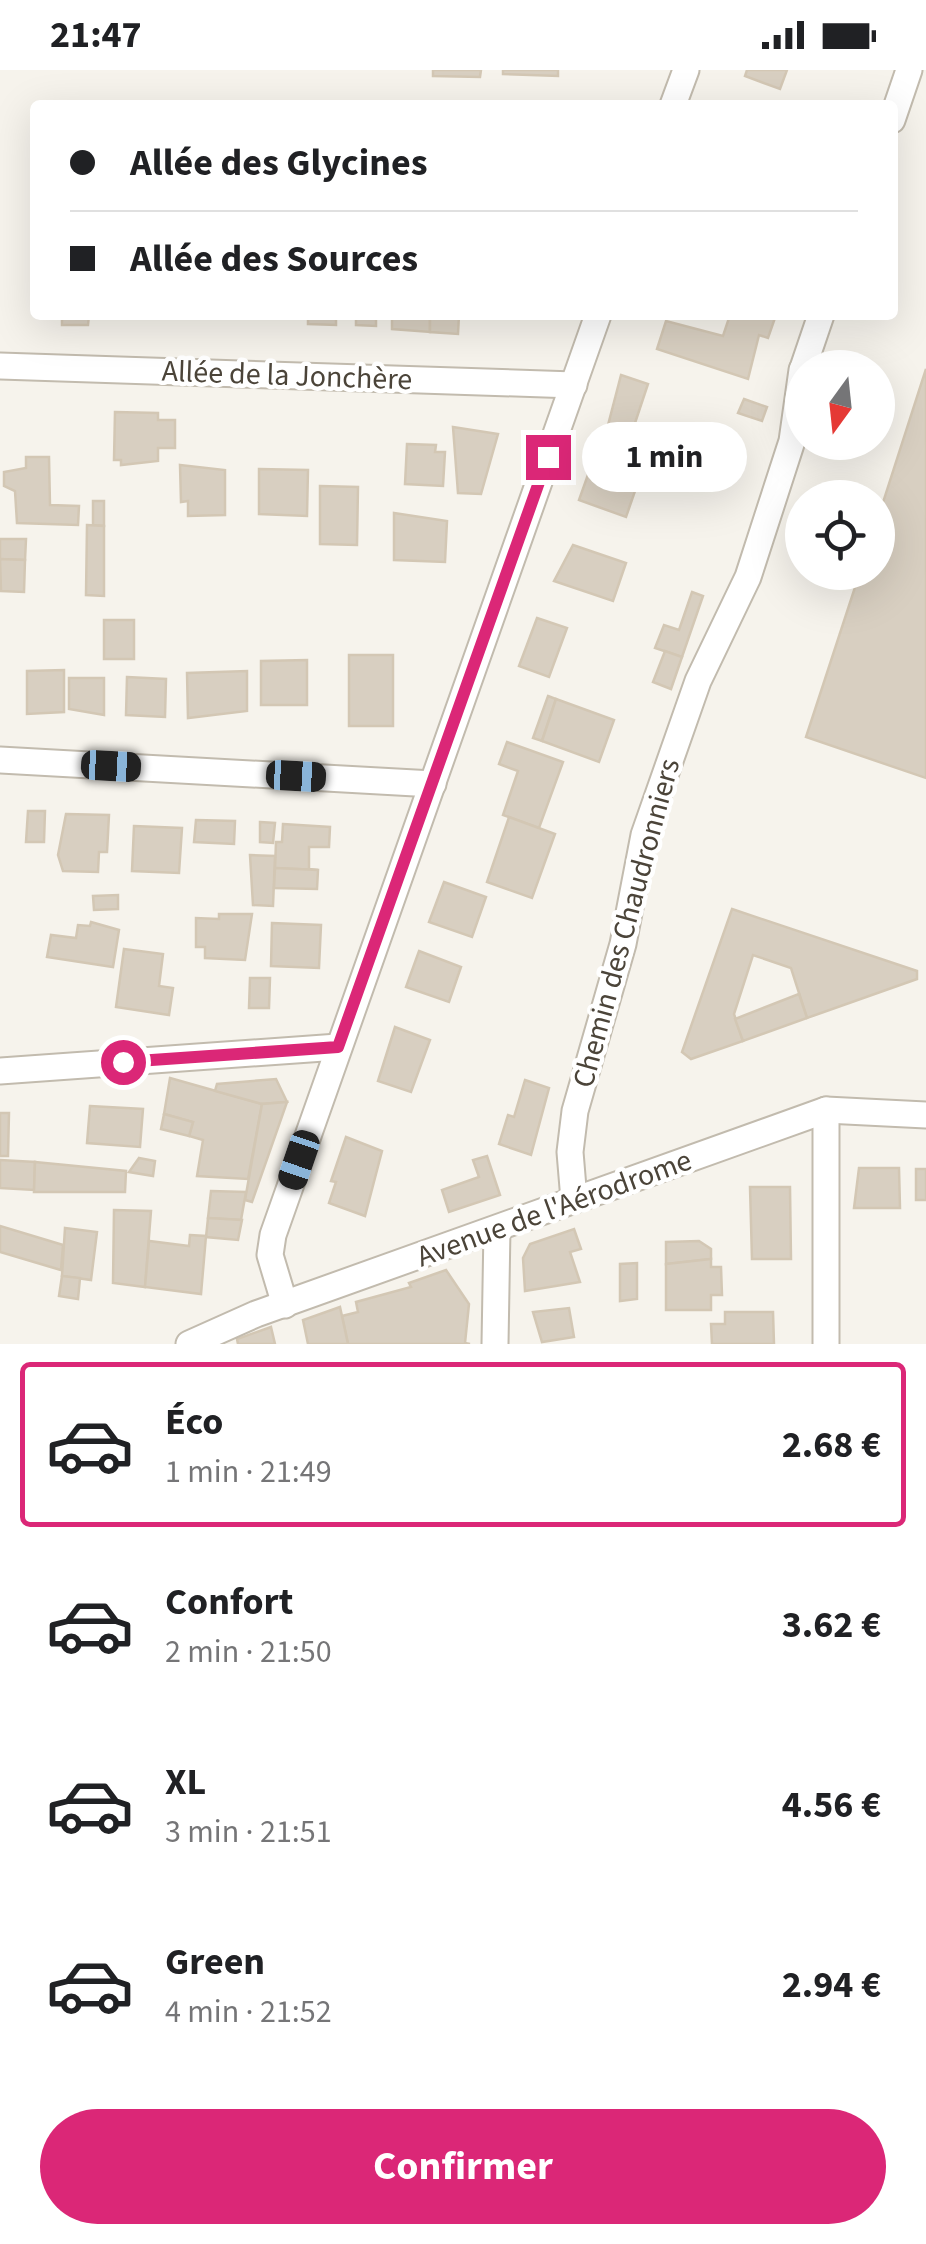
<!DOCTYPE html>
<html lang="fr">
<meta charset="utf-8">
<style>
:root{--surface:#fff;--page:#f2f2f2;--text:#202124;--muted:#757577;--line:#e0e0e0;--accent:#db2777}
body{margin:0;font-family:"Source Sans 3",sans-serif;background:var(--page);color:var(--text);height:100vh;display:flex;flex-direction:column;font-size:38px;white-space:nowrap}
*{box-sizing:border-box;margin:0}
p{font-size:32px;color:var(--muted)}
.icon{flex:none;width:55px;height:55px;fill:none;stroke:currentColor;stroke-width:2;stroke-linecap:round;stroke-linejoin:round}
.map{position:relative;height:1274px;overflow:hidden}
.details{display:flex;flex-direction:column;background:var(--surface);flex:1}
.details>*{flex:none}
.banner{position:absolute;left:30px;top:30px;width:868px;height:220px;border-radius:10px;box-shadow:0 10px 40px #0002;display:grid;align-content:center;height:220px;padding:0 40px;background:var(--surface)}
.needle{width:65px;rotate:195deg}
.fabs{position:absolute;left:785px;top:280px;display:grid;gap:20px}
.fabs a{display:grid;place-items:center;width:110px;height:110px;border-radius:50%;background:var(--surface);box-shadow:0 10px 40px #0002;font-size:50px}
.end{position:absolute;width:45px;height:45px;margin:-22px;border:12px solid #db2777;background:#fff;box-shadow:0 0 0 5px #fff}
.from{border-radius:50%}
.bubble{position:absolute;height:70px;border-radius:35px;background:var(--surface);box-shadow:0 10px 40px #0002;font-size:32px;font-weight:700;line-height:70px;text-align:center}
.car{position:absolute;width:30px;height:60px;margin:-30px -15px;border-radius:12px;box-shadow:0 0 8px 2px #0007;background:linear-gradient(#222 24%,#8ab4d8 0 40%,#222 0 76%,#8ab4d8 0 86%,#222 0)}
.banner b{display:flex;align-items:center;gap:35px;height:95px;font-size:38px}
.banner b+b{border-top:2px solid var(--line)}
.banner i{width:25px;height:25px;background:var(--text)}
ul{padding:18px 0 0;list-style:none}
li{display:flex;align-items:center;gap:30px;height:165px;margin:0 20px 15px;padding:0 20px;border:5px solid transparent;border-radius:10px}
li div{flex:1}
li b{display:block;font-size:38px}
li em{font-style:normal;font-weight:700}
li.selected{border-color:var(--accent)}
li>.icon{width:90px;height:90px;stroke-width:1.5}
.button{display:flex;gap:20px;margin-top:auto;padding:20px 40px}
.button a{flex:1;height:115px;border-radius:60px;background:var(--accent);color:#fff;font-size:40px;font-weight:700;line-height:115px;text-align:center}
.status{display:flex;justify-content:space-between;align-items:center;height:70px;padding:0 50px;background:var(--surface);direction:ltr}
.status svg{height:28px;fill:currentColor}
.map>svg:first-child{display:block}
.building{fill:#d8cfc1;stroke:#d3c7b4;stroke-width:2.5}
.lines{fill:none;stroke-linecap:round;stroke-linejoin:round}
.street-casing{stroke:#c2bbae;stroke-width:29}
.street{stroke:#fff;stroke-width:25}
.route{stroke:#db2777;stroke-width:12}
.labels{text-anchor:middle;stroke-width:9;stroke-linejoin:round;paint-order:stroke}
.street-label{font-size:30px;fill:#4b4439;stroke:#fff}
</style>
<div class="status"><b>21:47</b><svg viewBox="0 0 49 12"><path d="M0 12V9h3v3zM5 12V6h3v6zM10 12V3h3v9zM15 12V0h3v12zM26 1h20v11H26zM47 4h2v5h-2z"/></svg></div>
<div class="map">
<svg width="926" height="1274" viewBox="0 0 926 1274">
<rect width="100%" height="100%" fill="#f6f3ec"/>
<g class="building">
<path d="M 433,0 L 481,0 L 480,7 L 433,6 Z"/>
<path d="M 503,0 L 558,0 L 558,6 L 503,4 Z"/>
<path d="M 747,0 L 787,0 L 780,19 L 745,6 Z"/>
<path d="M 62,245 L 89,245 L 88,255 L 62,255 Z"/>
<path d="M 308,245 L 376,245 L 376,256 L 356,255 L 356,246 L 336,246 L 336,255 L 308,254 Z"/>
<path d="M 392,245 L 430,245 L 430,262 L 392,259 Z"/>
<path d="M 430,245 L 459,245 L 458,264 L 430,262 Z"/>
<path d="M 730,245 L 776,245 L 768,268 L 759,265 L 748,309 L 657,279 L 666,251 L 723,266 Z"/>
<path d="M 926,299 L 926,708 L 806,667 L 860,502 L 878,502 L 878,448 Z"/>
<path d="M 621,305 L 648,314 L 630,368 L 607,359 Z"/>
<path d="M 744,329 L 767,337 L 762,351 L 738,343 Z"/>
<path d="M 115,342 L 158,343 L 158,350 L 175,350 L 175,378 L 158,378 L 158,391 L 121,395 L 121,390 L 114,390 Z"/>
<path d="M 453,357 L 498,364 L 481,424 L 458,423 Z"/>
<path d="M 407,374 L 436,375 L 435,382 L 445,382 L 443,416 L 405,414 Z"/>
<path d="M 596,382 L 643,398 L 626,447 L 579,430 Z"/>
<path d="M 26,387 L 49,387 L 50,435 L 79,436 L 78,455 L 17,453 L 15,421 L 4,416 L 4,402 L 26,398 Z"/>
<path d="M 180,395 L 225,400 L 225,445 L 188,446 L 188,431 L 181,432 Z"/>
<path d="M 259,399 L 308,400 L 307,446 L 259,444 Z"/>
<path d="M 320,416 L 358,417 L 357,475 L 320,474 Z"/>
<path d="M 93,431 L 104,431 L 104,456 L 93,455 Z"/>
<path d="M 394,443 L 447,451 L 445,492 L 394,490 Z"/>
<path d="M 87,455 L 104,456 L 104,526 L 86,525 Z"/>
<path d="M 0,469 L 26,469 L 25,490 L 0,489 Z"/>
<path d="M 573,475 L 626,493 L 613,531 L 554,511 Z"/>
<path d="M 0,489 L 25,490 L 24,522 L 1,521 Z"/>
<path d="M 692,522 L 703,526 L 682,587 L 655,578 L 664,555 L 679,560 Z"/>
<path d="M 537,548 L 567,558 L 549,607 L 519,596 Z"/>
<rect x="104" y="550" width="30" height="39"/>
<path d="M 665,581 L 682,587 L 671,619 L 653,612 Z"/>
<rect x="349" y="585" width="44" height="71"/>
<path d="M 307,590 L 307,635 L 261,635 L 261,591 Z"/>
<path d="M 64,600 L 64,642 L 27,644 L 27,601 Z"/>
<path d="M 247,601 L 247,641 L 188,648 L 187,603 Z"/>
<path d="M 127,607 L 166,609 L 165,647 L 126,645 Z"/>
<path d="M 69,608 L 104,608 L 104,645 L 69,639 Z"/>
<path d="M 548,626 L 556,629 L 542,671 L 533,668 Z"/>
<path d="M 556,629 L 614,650 L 599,692 L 542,671 Z"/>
<path d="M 507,672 L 563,692 L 539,758 L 503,745 L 518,701 L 499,694 Z"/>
<path d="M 28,741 L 45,741 L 44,772 L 26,772 Z"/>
<path d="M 66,744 L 109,745 L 107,782 L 99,782 L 98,802 L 63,801 L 58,785 Z"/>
<path d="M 509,747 L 555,764 L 532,828 L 487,812 Z"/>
<path d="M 196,750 L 235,751 L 234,774 L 194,772 Z"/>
<path d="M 260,752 L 275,753 L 273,773 L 260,772 Z"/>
<path d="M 283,754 L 330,757 L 329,777 L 309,777 L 309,799 L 318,800 L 275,798 L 276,772 L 282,772 Z"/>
<path d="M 134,756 L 182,758 L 179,803 L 132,801 Z"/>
<path d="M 250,785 L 275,786 L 273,836 L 253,835 Z"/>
<path d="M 275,798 L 318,800 L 317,819 L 274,818 Z"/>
<path d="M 444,812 L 486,827 L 472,867 L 429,852 Z"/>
<path d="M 118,825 L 118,839 L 94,840 L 93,826 Z"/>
<path d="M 732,839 L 917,901 L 917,909 L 807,948 L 791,898 L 753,885 L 734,944 L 743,971 L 691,989 L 682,982 Z"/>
<path d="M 219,844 L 252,844 L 245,890 L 205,888 L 205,877 L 196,877 L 196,848 L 219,849 Z"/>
<path d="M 91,852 L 119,860 L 113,897 L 47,887 L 51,865 L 76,868 L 78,855 L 90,856 Z"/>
<path d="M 272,853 L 321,855 L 319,898 L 271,896 Z"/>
<path d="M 124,879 L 163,884 L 159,916 L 173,918 L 169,945 L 116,937 Z"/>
<path d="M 419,881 L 461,897 L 449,932 L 406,917 Z"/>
<path d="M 250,908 L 270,908 L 269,938 L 249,938 Z"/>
<path d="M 799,924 L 807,948 L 743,971 L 735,949 Z"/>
<path d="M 395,957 L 430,970 L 411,1022 L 378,1011 Z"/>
<path d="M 170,1008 L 262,1034 L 248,1109 L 197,1106 L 203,1070 L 189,1066 L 193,1052 L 164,1044 Z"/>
<path d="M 276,1009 L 287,1032 L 262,1034 L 215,1021 L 217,1014 Z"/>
<path d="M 525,1010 L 549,1018 L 531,1085 L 499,1074 L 508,1045 L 514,1047 Z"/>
<path d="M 287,1032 L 252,1132 L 245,1130 L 262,1034 Z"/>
<path d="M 90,1036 L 143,1039 L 140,1077 L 87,1073 Z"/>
<path d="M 0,1043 L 9,1043 L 8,1086 L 0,1086 Z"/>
<path d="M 164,1044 L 193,1052 L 189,1066 L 161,1059 Z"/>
<path d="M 346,1067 L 382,1081 L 365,1146 L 329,1133 L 336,1112 L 331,1111 Z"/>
<path d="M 487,1086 L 500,1125 L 449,1142 L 442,1120 L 479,1107 L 473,1090 Z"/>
<path d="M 139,1088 L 155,1091 L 153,1106 L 129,1102 Z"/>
<path d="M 0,1090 L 35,1092 L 34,1120 L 0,1118 Z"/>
<path d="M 35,1092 L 126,1101 L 125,1122 L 34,1122 Z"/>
<path d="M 859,1098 L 899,1098 L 900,1138 L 854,1138 Z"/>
<rect x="916" y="1099" width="10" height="31"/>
<path d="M 750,1117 L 790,1117 L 791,1189 L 752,1189 Z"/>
<path d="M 211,1121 L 246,1122 L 241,1150 L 208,1148 Z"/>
<path d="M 114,1140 L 151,1141 L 145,1217 L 113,1213 Z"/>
<path d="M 208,1148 L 242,1150 L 238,1170 L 206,1167 Z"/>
<path d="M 0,1156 L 63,1175 L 61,1200 L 0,1182 Z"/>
<path d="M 65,1158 L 97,1162 L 91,1210 L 62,1206 Z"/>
<path d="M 574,1159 L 581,1179 L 570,1182 L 580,1212 L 525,1221 L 523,1188 L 530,1174 Z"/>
<path d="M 190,1165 L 206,1166 L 201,1224 L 145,1217 L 149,1171 L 189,1176 Z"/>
<path d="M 699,1171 L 711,1179 L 711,1189 L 666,1194 L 666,1172 Z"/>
<path d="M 711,1189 L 711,1197 L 721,1197 L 722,1225 L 711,1225 L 711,1240 L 666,1240 L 666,1194 Z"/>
<path d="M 637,1193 L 637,1229 L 620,1231 L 620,1194 Z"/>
<path d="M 446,1200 L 469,1234 L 465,1273 L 470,1274 L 348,1274 L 342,1246 L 358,1242 L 356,1232 L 411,1217 L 409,1213 Z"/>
<path d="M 62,1206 L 80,1208 L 78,1229 L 59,1226 Z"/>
<path d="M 340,1237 L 348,1274 L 308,1274 L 303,1250 Z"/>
<path d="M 569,1238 L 574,1267 L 542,1272 L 533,1242 Z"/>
<path d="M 725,1242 L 773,1242 L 774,1274 L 712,1274 L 711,1254 L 725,1254 Z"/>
<path d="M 271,1257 L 275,1274 L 238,1274 L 237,1269 Z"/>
</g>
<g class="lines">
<g class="street-casing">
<g id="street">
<path d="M 673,35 L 686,0"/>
<path d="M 892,50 L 909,0"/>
<path d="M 0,296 L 574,315"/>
<path d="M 803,298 L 821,245"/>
<path d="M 0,690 L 433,714"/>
<path d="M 0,1001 L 338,977"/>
<path d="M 826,1040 L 826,1274"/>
<path d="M 574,1130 L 570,1082 L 575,1041 L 623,874 L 644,765 L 698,611 L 748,507 L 792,371 L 802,300"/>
<path d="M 285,1235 L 270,1185 L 273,1165 L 598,245"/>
<path d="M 189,1274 L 256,1244 L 826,1040 L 926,1045"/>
<path d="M 495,1274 L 497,1159"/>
</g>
</g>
<use href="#street" class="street"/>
</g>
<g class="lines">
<path class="route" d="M 123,992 L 338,977 L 548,387"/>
</g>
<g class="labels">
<g class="street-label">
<text transform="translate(287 305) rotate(2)" y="10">Allée de la Jonchère</text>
<text transform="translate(626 853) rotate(-75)" y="10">Chemin des Chaudronniers</text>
<text transform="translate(554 1138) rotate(-20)" y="10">Avenue de l'Aérodrome</text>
</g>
</g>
</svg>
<div class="fabs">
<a><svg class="needle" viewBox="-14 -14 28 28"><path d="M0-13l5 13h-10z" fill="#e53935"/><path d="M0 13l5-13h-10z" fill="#757577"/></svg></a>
<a><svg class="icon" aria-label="locate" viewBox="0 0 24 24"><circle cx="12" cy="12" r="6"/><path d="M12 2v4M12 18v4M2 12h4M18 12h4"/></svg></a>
</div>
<i class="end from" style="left:123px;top:992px"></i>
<i class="end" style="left:548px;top:387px"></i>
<div class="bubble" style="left:582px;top:352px;width:165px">1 min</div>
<i class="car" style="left:111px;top:696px;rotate:93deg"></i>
<i class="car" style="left:296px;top:706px;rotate:93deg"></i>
<i class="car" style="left:299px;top:1090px;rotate:199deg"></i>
<div class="banner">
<b><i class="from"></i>Allée des Glycines</b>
<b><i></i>Allée des Sources</b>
</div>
</div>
<section class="details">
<ul>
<li class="selected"><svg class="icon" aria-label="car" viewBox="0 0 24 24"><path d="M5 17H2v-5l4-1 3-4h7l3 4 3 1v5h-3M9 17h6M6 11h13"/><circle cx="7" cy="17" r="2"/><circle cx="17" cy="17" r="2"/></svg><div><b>Éco</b><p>1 min · 21:49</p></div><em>2.68 €</em></li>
<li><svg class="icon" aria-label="car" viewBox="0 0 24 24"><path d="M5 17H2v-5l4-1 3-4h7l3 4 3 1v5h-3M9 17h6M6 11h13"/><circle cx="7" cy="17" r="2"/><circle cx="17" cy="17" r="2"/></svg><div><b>Confort</b><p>2 min · 21:50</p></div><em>3.62 €</em></li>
<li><svg class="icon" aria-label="car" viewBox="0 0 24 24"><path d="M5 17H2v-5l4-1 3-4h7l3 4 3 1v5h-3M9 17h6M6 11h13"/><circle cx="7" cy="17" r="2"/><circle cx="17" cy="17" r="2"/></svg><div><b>XL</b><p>3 min · 21:51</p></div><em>4.56 €</em></li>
<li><svg class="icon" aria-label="car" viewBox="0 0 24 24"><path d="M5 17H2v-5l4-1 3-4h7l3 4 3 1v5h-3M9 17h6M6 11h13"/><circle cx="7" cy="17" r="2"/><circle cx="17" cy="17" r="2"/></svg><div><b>Green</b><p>4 min · 21:52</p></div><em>2.94 €</em></li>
</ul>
<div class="button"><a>Confirmer</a></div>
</section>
